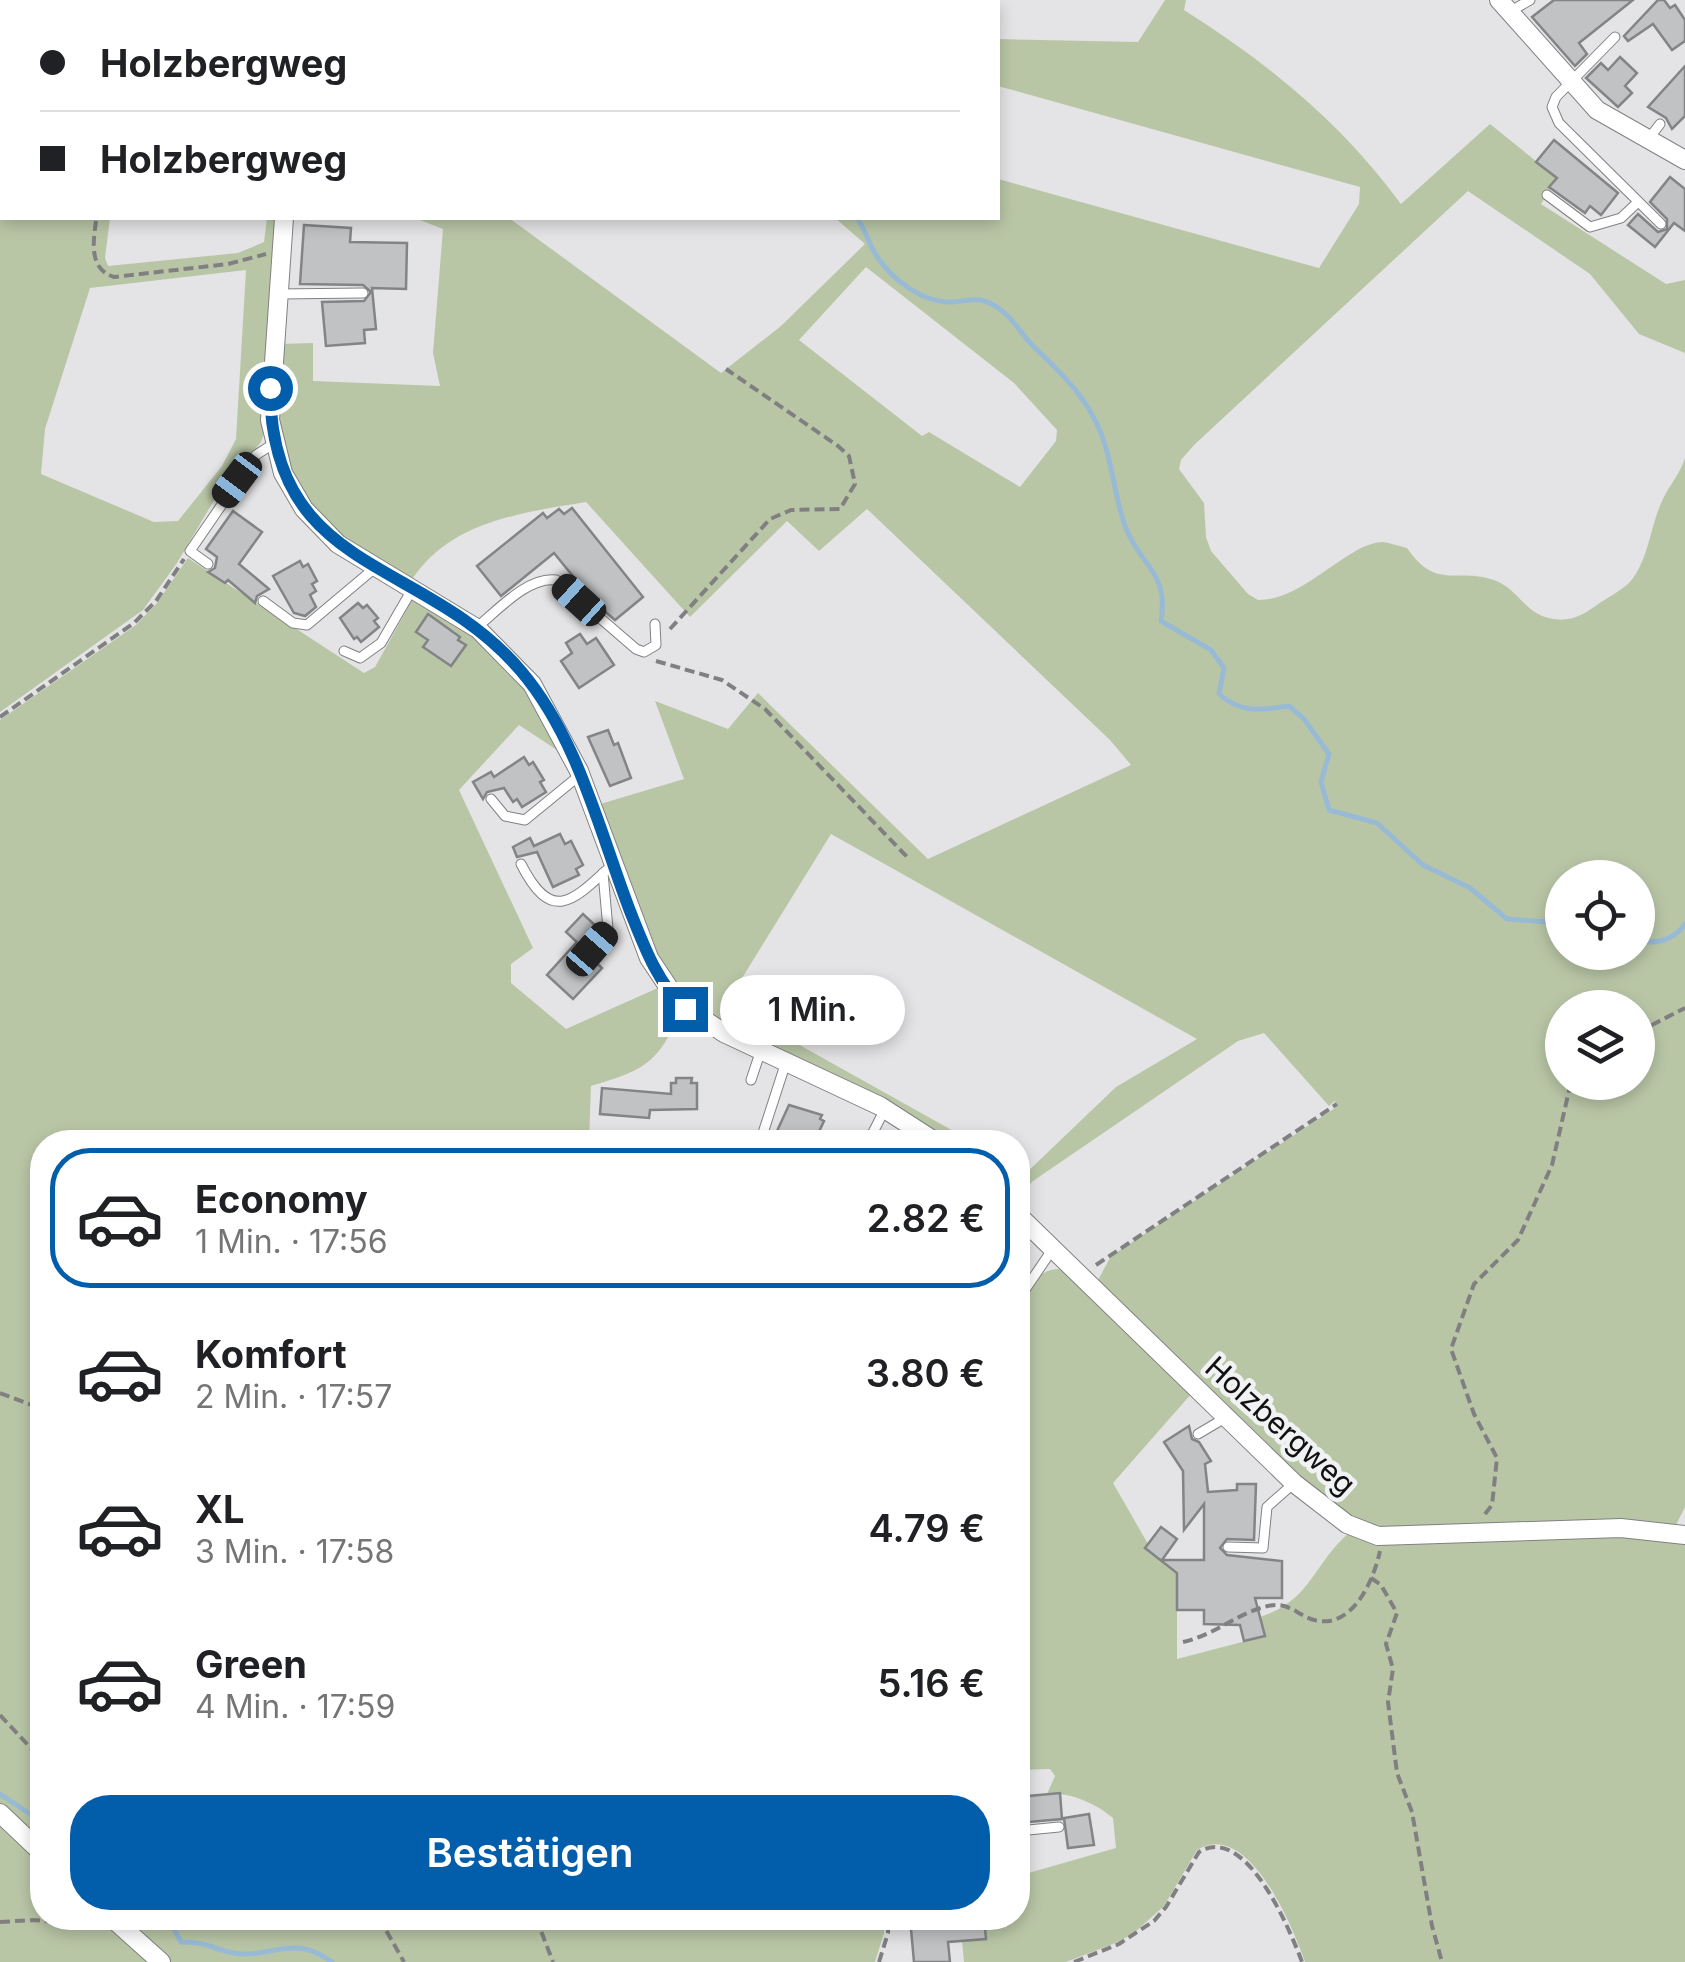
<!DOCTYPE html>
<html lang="de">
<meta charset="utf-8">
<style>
:root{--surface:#fff;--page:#f6f6f6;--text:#202124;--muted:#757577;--line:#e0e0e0;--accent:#025dab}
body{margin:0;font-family:Inter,sans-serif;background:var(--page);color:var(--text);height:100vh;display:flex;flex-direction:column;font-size:38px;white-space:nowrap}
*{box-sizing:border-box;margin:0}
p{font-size:32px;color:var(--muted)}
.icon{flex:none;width:55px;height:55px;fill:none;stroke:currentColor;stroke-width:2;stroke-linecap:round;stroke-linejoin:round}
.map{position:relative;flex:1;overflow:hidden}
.drawer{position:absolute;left:30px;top:1130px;width:1000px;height:800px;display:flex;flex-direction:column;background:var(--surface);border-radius:40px;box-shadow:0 5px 15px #0003}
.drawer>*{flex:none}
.hud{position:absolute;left:0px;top:0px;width:1000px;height:220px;box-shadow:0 5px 15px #0003;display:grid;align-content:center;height:220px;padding:0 40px;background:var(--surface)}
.fabs{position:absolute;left:1545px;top:860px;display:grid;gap:20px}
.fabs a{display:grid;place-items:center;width:110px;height:110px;border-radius:50%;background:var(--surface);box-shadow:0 5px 15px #0003;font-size:50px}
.end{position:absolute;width:45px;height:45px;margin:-22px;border:12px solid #025dab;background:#fff;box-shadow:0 0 0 5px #fff}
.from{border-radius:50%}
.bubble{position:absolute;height:70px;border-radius:35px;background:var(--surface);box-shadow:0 5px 15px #0003;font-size:32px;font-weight:600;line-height:70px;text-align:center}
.car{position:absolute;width:30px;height:60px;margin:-30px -15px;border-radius:12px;box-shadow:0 0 8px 2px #0007;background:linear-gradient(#222 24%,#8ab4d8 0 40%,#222 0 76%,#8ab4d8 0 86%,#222 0)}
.hud b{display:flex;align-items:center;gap:35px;height:95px;font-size:38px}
.hud b+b{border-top:2px solid var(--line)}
.hud i{width:25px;height:25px;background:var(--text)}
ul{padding:18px 0 0;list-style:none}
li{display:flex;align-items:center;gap:30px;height:140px;margin:0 20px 15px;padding:0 20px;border:5px solid transparent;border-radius:40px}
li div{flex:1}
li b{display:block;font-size:38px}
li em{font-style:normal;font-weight:600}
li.selected{border-color:var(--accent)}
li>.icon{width:90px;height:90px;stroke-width:1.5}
.action{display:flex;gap:20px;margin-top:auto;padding:20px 40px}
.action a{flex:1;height:115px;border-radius:40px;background:var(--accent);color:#fff;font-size:40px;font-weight:600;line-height:115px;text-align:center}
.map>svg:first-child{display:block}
.green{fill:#b9c6a6;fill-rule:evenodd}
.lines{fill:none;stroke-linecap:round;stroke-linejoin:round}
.stream{stroke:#98bad5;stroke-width:5}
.building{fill:#c1c2c3;stroke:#838485;stroke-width:2.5}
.service-casing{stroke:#808182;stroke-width:11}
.minor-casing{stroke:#808182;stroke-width:20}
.path{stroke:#808082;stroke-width:4;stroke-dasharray:10 5;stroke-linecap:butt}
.service{stroke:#fff;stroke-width:9}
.minor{stroke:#fff;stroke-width:18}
.route{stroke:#025dab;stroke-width:12}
.labels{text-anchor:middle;stroke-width:9;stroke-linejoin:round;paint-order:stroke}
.street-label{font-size:30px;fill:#111;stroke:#f1f2f3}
</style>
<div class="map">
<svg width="1685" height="1962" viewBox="0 0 1685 1962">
<rect width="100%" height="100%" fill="#e4e4e6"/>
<g class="green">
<path d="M 0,0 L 158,0 L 2,2 L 2,218 L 110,218 L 105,258 L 108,266 L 238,253 L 264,242 L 267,218 L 278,218 L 265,430 L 261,442 L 213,502 L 177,563 L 143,610 L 0,712 ZM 246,270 L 236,439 L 222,466 L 178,521 L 154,522 L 41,474 L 45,429 L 90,288 Z"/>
<path d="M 1165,0 L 1186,0 L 1184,10 C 1268,63 1342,123 1401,204 L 1490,124 L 1557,178 L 1541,204 L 1666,284 L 1685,280 L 1685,353 L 1639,334 L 1590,274 L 1468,191 L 1194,445 L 1181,460 L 1179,469 L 1204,503 L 1206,537 L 1211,551 L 1248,594 L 1258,600 C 1304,601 1348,542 1383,542 C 1390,543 1399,546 1407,548 C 1437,591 1455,567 1494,580 C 1517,588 1525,613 1549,618 C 1569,623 1581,616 1597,605 C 1607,598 1620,591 1629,583 C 1649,561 1650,525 1663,499 C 1670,484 1680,474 1685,458 L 1685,1507 L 1675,1527 L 1399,1531 L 1365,1526 L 1316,1494 L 1097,1282 L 1111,1256 L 1338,1106 L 1335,1101 L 1329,1106 L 1264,1033 L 1238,1041 L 1033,1181 L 1018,1197 L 1018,1171 L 1024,1175 L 1116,1087 L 1197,1039 L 831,834 L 726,1004 L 973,1142 L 946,1142 L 919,1123 L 698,1011 L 664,973 L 597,805 L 684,779 L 655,701 L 728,729 L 758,693 L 928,859 L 1131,765 L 1110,740 L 867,509 L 819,551 L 787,521 L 690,617 L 586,502 C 521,513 450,521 411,581 C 357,551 294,510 278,445 C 271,415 279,375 279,344 L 313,343 L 313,381 L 440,386 L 433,353 L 443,229 L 415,218 L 509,218 L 721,373 L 781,326 L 865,244 L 835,218 L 998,218 L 998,179 L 1319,268 L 1359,204 L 1360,187 L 998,86 L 998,39 L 1138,42 ZM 866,267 L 1014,383 L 1057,430 L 1056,441 L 1020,487 L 929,432 L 922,436 L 799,340 ZM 1562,878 L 1638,878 L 1638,952 L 1562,952 ZM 1562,1008 L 1638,1008 L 1638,1082 L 1562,1082 Z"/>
<path d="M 188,558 L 364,673 L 375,667 L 415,595 L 451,617 L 516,674 L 566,756 L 519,725 L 459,790 L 533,948 L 511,964 L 511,983 L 566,1029 L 660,987 L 681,1012 C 657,1064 645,1070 591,1086 L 589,1141 L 605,1142 L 42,1142 L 42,1918 L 884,1918 L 884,1933 L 875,1962 L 0,1962 L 0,720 L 136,625 L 157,603 Z"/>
<path d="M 1061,1269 L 1192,1393 L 1113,1483 L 1148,1544 L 1145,1549 L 1177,1569 L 1177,1659 L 1265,1636 L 1260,1617 C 1312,1600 1312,1565 1349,1533 L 1621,1535 L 1685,1542 L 1685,1962 L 1305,1962 C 1293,1927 1248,1818 1197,1850 L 1164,1906 L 1134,1933 L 1118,1942 L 1066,1962 L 964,1962 L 962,1941 L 986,1939 L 985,1922 L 996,1921 L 996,1918 L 1018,1918 L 1018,1876 L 1116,1848 L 1113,1818 C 1095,1803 1070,1792 1047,1794 L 1055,1776 L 1050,1769 L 1018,1770 L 1018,1311 C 1026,1291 1036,1268 1061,1269 Z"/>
</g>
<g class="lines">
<g class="stream">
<path d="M 857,218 C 866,230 869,246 878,258 C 892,279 921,301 947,302 C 959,303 973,297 984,301 C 1009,309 1017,330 1034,347 C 1067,378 1096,407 1107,452 C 1114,477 1116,501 1125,526 C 1141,568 1169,571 1161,621 L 1211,650 L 1224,668 L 1219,694 C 1241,714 1261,710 1289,706 L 1304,719 L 1329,754 L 1321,782 L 1329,810 L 1377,823 L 1423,865 L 1470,888 L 1507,919 L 1562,923"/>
<path d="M 1638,938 C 1654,947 1675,939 1685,924"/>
<path d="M 0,1794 L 36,1818 L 42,1817"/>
<path d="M 184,1918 L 173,1927 L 181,1942 C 209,1942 211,1949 234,1953 C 272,1959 293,1933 332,1962"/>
</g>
</g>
<g class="building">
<path d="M 1554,0 L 1633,0 L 1579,43 L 1587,54 L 1575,66 L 1532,17 Z"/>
<path d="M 1658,0 L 1664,0 L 1670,8 L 1675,5 L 1685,20 L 1685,41 L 1672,50 L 1653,24 L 1628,41 L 1624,36 Z"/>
<path d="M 1620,57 L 1637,73 L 1625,86 L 1632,93 L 1618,107 L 1586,78 L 1601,63 L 1608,70 Z"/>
<path d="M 1685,66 L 1685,116 L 1672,129 L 1666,118 L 1648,107 Z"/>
<path d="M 1554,140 L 1618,193 L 1601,215 L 1590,206 L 1585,213 L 1549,187 L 1557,178 L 1536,162 Z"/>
<path d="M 1670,177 L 1685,189 L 1685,231 L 1674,223 L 1655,247 L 1628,225 L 1638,214 L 1658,232 L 1667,229 L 1667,219 L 1650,202 Z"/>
<path d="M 304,225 L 351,228 L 350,242 L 407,243 L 406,289 L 372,288 L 376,329 L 364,330 L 365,343 L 326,346 L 322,302 L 364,301 L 371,292 L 363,285 L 300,284 Z"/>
<path d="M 572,508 L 643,597 L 615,620 L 594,602 L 554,553 L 501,596 L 477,566 L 543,513 L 547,518 L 559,509 L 564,514 Z"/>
<path d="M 233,511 L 262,532 L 239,564 L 269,589 L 257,596 L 255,603 L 228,580 L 225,583 L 208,572 L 215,568 L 217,557 L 206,549 Z"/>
<path d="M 300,561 L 303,567 L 308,564 L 317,581 L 312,584 L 316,591 L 310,595 L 316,607 L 305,616 L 294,613 L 273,576 Z"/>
<path d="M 358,603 L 363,608 L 367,605 L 378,618 L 374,621 L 379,627 L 361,642 L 357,637 L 354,639 L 340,618 Z"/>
<path d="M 428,614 L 460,637 L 458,640 L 466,645 L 451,666 L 423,647 L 428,640 L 416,632 Z"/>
<path d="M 580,634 L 587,644 L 596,638 L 614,665 L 579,688 L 561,661 L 572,653 L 566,643 Z"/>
<path d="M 608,730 L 614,745 L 618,743 L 631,778 L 610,786 L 588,737 Z"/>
<path d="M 524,757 L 529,765 L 533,762 L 544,780 L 540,782 L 546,792 L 522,807 L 517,799 L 513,802 L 504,788 L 487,792 L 483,799 L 473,782 L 491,772 L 494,777 Z"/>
<path d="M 560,834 L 565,844 L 571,841 L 583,865 L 576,869 L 579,875 L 553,887 L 537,852 L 517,857 L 513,847 L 530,838 L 534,846 Z"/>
<path d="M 583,914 L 598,928 L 582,947 L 566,932 Z"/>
<path d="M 576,943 L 602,968 L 573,999 L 547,975 Z"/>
<path d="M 676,1078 L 692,1078 L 691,1083 L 697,1083 L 697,1109 L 650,1110 L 649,1118 L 600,1114 L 602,1088 L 671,1094 L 671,1083 L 676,1083 Z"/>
<path d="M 789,1105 L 822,1115 L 820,1119 L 824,1121 L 814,1142 L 802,1142 L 777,1131 Z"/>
<path d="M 1189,1426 L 1192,1439 L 1199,1442 L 1211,1461 L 1205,1464 L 1208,1492 L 1237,1490 L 1237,1484 L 1256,1484 L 1254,1540 L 1227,1539 L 1220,1548 L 1227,1555 L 1282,1561 L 1282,1598 L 1255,1598 L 1265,1636 L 1244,1641 L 1240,1625 L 1204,1624 L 1204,1610 L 1177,1610 L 1177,1573 L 1145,1548 L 1161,1527 L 1177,1539 L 1162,1560 L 1204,1560 L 1204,1504 L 1184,1530 L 1183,1471 L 1164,1442 Z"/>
<path d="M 1060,1793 L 1062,1819 L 1018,1823 L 1018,1797 Z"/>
<path d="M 1089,1814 L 1094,1845 L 1068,1848 L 1064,1818 Z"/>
<path d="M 910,1918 L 984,1918 L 986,1939 L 948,1942 L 950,1962 L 914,1962 Z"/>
</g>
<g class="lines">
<g class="service-casing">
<g id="service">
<path d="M 327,0 L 331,2"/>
<path d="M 432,2 L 432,0"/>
<path d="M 1511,11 L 1530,0"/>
<path d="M 1615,37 L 1556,97 L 1552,107 L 1559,123 L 1661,224"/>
<path d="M 1647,141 L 1660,124"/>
<path d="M 1547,195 L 1590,227 L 1621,218 L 1638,202"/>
<path d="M 279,294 L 363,293"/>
<path d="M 208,564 L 190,551 L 256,455 L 273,444"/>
<path d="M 263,601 L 293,623 L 307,625 L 376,567"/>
<path d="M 476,628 C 497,611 528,576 556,580 L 636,649 L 644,652 L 656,645 L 655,624"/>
<path d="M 344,651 L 360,658 L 381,643 L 413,588"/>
<path d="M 491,799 L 505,816 L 525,820 L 580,775"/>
<path d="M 521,864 C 552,925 573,901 612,865"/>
<path d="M 592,949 L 608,929 L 603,873"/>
<path d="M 751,1080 L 761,1050"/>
<path d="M 775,1142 L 762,1136 L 786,1062"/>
<path d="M 868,1142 L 885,1109"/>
<path d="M 1018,1300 L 1052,1250"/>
<path d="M 1198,1434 L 1225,1418"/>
<path d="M 1228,1547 L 1263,1548 L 1267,1507 L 1293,1484"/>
<path d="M 1018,1831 L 1059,1827"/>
</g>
</g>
<g class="minor-casing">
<g id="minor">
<path d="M 1499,0 L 1597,110 L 1685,160"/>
<path d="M 301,2 L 302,0"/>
<path d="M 284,218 L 270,420 L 283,473 L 304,509 L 338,544 L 478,629 L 532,684 L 579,771 L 649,958 L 679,1003 L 724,1033 L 880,1106 L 936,1142"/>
<path d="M 1018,1215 L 1294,1483 L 1347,1524 L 1378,1536 L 1621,1528 L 1685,1535"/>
<path d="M 0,1813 L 42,1853"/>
<path d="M 112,1918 L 161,1962"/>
</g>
</g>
<g class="path">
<path d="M 852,0 L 854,2"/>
<path d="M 96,221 C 93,243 89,269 114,277 L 228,264 L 266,254"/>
<path d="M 670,629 L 770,519 L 791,510 L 840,509 L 855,484 L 849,456 L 838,446 L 726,369"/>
<path d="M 656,661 L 722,680 L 765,709 L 910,860"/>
<path d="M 0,717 L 134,623 L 156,601 L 184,559"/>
<path d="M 1638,1032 L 1685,1008"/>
<path d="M 1096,1265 L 1337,1104"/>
<path d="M 0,1393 L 42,1409"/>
<path d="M 1485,1514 L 1492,1505 L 1497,1458 L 1474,1414 L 1451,1349 L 1474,1284 L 1518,1240 L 1552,1165 L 1571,1082"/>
<path d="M 1371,1578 L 1381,1585 L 1397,1613 L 1386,1644 L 1393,1669 L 1388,1702 L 1397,1773 L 1412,1812 L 1432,1926 L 1442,1962"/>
<path d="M 1183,1642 C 1215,1635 1237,1613 1268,1606 C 1292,1601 1298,1618 1319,1621 C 1354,1626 1374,1579 1380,1551"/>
<path d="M 0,1715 L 42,1760"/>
<path d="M 379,1918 L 404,1962"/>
<path d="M 536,1918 L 553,1962"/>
<path d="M 0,1922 L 33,1920 L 97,1925"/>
<path d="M 879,1962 L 888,1933 L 888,1918"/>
<path d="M 1074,1962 L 1119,1944 L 1154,1921 L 1166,1907 L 1199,1852 C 1246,1823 1290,1930 1302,1962"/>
</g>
<use href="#service" class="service"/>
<use href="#minor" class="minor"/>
</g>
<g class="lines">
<path class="route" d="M 270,388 C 271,576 424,556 521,671 C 578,738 599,830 630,911 C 644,946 657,982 685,1009"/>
</g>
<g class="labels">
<g class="street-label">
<text transform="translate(1280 1426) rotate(42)" y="10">Holzbergweg</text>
</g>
</g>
</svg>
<div class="fabs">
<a><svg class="icon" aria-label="locate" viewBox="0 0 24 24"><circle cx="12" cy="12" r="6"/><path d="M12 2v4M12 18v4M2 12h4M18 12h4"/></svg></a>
<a><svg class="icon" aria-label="layers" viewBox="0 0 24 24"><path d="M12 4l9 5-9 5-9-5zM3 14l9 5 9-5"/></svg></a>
</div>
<i class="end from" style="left:270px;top:388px"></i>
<i class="end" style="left:685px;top:1009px"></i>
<div class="bubble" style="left:720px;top:975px;width:185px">1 Min.</div>
<i class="car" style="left:237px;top:480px;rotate:217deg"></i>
<i class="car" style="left:579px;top:600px;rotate:312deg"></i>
<i class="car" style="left:592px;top:949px;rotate:41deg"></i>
<div class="hud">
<b><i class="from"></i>Holzbergweg</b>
<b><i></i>Holzbergweg</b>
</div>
<section class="drawer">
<ul>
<li class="selected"><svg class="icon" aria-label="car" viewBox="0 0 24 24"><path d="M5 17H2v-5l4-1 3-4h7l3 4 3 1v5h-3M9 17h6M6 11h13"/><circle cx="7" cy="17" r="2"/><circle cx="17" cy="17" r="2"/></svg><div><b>Economy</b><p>1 Min. · 17:56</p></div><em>2.82 €</em></li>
<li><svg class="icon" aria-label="car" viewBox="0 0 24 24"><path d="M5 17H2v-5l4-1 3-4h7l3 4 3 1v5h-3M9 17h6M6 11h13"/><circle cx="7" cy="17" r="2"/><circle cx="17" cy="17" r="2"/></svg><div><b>Komfort</b><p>2 Min. · 17:57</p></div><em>3.80 €</em></li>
<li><svg class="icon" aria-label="car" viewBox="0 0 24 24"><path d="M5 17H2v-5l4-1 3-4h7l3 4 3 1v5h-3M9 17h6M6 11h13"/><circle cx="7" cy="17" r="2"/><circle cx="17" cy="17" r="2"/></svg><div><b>XL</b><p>3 Min. · 17:58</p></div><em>4.79 €</em></li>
<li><svg class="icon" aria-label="car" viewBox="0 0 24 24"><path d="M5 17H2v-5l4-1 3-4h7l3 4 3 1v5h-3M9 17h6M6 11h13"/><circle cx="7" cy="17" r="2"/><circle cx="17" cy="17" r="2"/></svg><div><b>Green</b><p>4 Min. · 17:59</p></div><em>5.16 €</em></li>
</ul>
<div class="action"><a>Bestätigen</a></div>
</section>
</div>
